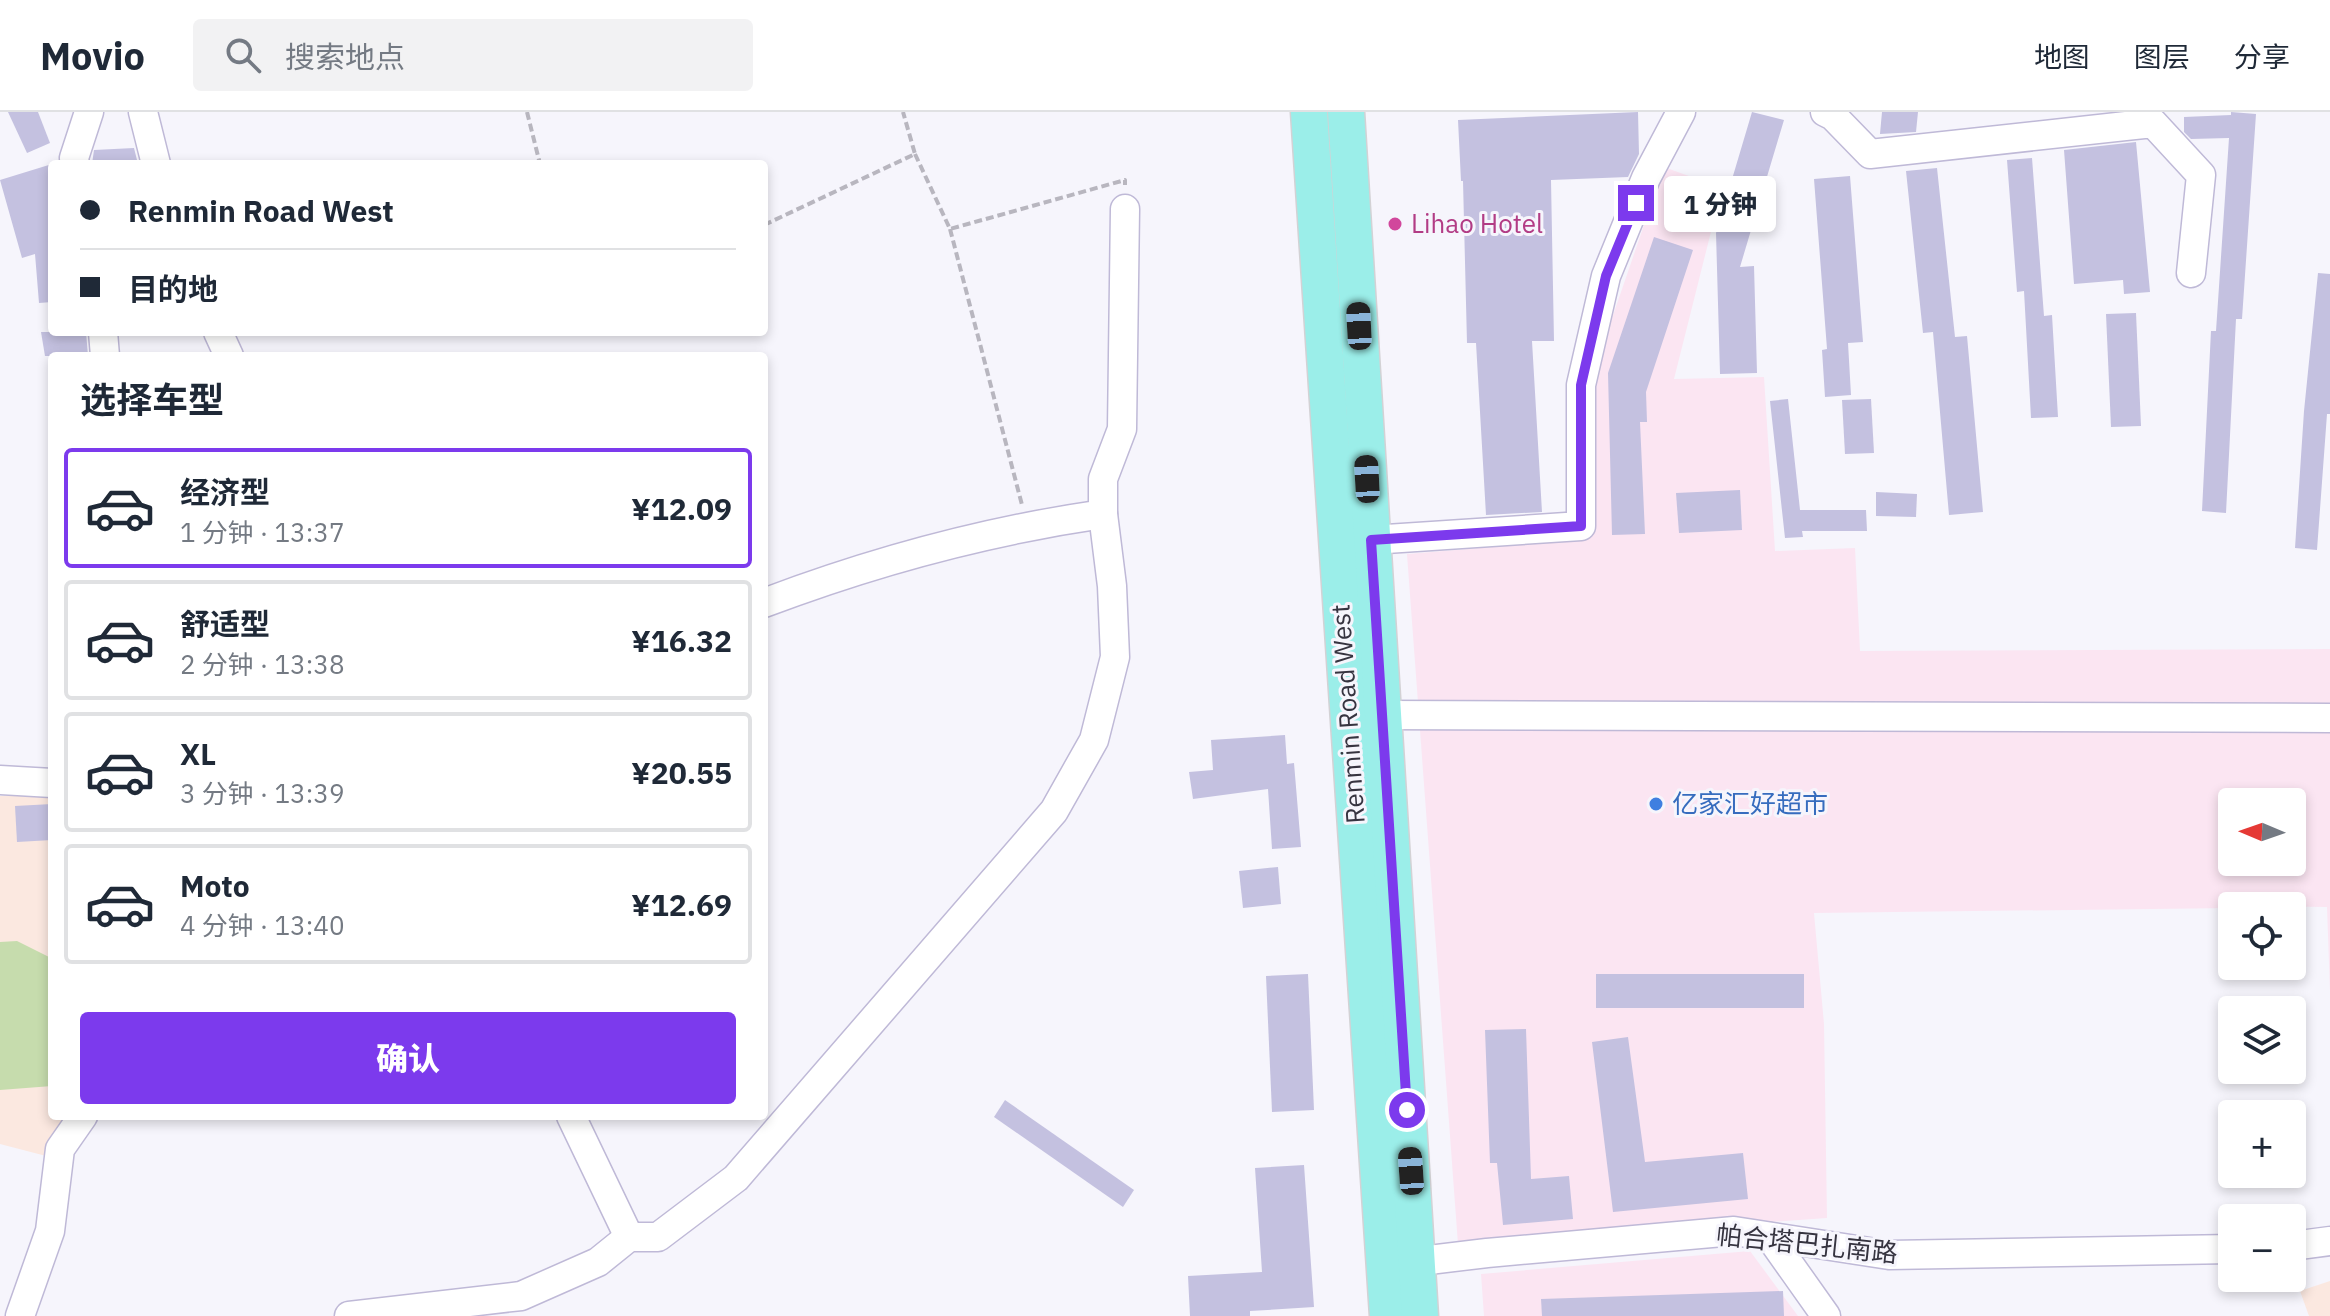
<!DOCTYPE html>
<html lang="zh">
<meta charset="utf-8">
<style>
:root{--surface:#fff;--page:#f2f2f3;--text:#1f2937;--muted:#747a83;--line:#e0e1e3;--accent:#7c3aed}
body{margin:0;font-family:"IBM Plex Sans","Noto Sans SC",sans-serif;background:var(--page);color:var(--text);height:100vh;display:flex;flex-direction:column;font-size:30px;white-space:nowrap}
*{box-sizing:border-box;margin:0}
p{font-size:26px;color:var(--muted)}
.icon{flex:none;width:44px;height:44px;fill:none;stroke:currentColor;stroke-width:2;stroke-linecap:round;stroke-linejoin:round}
.map{position:relative;flex:1;overflow:hidden}
.side{position:absolute;left:48px;top:240px;width:720px;height:768px;display:flex;flex-direction:column;background:var(--surface);border-radius:8px;box-shadow:0 4px 12px #0003}
.side>*{flex:none}
.banner{position:absolute;left:48px;top:48px;width:720px;height:176px;border-radius:8px;box-shadow:0 4px 12px #0003;display:grid;align-content:center;height:176px;padding:0 32px;background:var(--surface)}
.needle{width:52px;rotate:272deg}
.fabs{position:absolute;left:2218px;top:676px;display:grid;gap:16px}
.fabs a{display:grid;place-items:center;width:88px;height:88px;border-radius:8px;background:var(--surface);box-shadow:0 4px 12px #0003;font-size:40px}
.end{position:absolute;width:36px;height:36px;margin:-18px;border:10px solid #7c3aed;background:#fff;box-shadow:0 0 0 4px #fff}
.from{border-radius:50%}
.bubble{position:absolute;height:56px;border-radius:8px;background:var(--surface);box-shadow:0 4px 12px #0003;font-size:26px;font-weight:800;line-height:56px;text-align:center}
.car{position:absolute;width:24px;height:48px;margin:-24px -12px;border-radius:10px;box-shadow:0 0 6px 2px #0007;background:linear-gradient(#222 24%,#8ab4d8 0 40%,#222 0 76%,#8ab4d8 0 86%,#222 0)}
.banner b{display:flex;align-items:center;gap:28px;height:76px;font-size:30px}
.banner b+b{border-top:2px solid var(--line)}
.banner i{width:20px;height:20px;background:var(--text)}
ul{padding:0;list-style:none}
li{display:flex;align-items:center;gap:24px;height:120px;margin:0 16px 12px;padding:0 16px;border:4px solid var(--line);border-radius:8px}
li div{flex:1}
li b{display:block;font-size:30px}
li em{font-style:normal;font-weight:800}
li.selected{border-color:var(--accent)}
li>.icon{width:72px;height:72px;stroke-width:1.5}
h2{padding:0 32px;font-size:36px;line-height:96px}
.action{display:flex;gap:16px;margin-top:auto;padding:16px 32px}
.action a{flex:1;height:92px;border-radius:8px;background:var(--accent);color:#fff;font-size:32px;font-weight:800;line-height:92px;text-align:center}
header{display:flex;align-items:center;gap:48px;box-sizing:border-box;height:112px;padding:0 40px;background:var(--surface);border-bottom:2px solid var(--line)}
header strong{font-size:38px}
nav{display:flex;gap:44px;margin-inline-start:auto;font-size:28px}
.search{width:560px;height:72px;background:var(--page);display:flex;align-items:center;gap:20px;box-sizing:border-box;padding:0 28px;border-radius:8px;color:var(--muted);font-size:30px}
.map>svg:first-child{display:block}
.commercial{fill:#fbe5f2;fill-rule:evenodd}
.education{fill:#fbe8e0}
.green{fill:#c6dcad}
.building{fill:#c4c1e0}
.lines{fill:none;stroke-linecap:round;stroke-linejoin:round}
.minor-casing{stroke:#bfb9d7;stroke-width:31}
.major-casing{stroke:#d3d2d5;stroke-width:39}
.path{stroke:#b8b6bf;stroke-width:4;stroke-dasharray:8 4;stroke-linecap:butt}
.minor{stroke:#fff;stroke-width:28}
.major{stroke:#9beee9;stroke-width:36}
.route{stroke:#7c3aed;stroke-width:10}
.hotel-dot{fill:#d1479c;stroke:#f6f5fc;stroke-width:3}
.shop-dot{fill:#3f7fe0;stroke:#f6f5fc;stroke-width:3}
.labels{text-anchor:middle;stroke-width:6;stroke-linejoin:round;paint-order:stroke}
.hotel-label{font-size:26px;fill:#b23c85;stroke:#f6f5fc;text-anchor:start}
.street-label{font-size:26px;fill:#363440;stroke:#f6f5fc}
.shop-label{font-size:26px;fill:#366cbe;stroke:#f6f5fc;text-anchor:start}
</style>
<header>
<strong>Movio</strong>
<div class="search"><svg class="icon" aria-label="search" viewBox="0 0 24 24"><circle cx="10" cy="10" r="6"/><path d="M15 15l6 6"/></svg>搜索地点</div>
<nav><a>地图</a><a>图层</a><a>分享</a></nav>
</header>
<div class="map">
<svg width="2330" height="1204" viewBox="0 0 2330 1204">
<rect width="100%" height="100%" fill="#f6f5fc"/>
<g class="commercial">
<path d="M 1664,55 L 1722,76 L 1674,267 L 1764,265 L 1775,439 L 1855,436 L 1860,539 L 2330,537 L 2330,879 L 2327,795 L 2232,794 L 2232,796 L 1814,801 L 1824,912 L 1827,1106 L 1458,1132 L 1407,442 L 1589,427 L 1588,276 ZM 2232,690 L 2292,690 L 2292,750 L 2232,750 Z"/>
<path d="M 1750,1139 L 1798,1204 L 1484,1204 L 1481,1162 Z"/>
</g>
<g class="education">
<path d="M 52,682 L 52,1004 L 66,1004 L 50,1045 L 0,1032 L 0,684 Z"/>
<path d="M 2330,1169 L 2330,1204 L 2309,1204 L 2300,1179 Z"/>
</g>
<path class="green" d="M 17,829 L 49,845 L 52,851 L 52,974 L 0,978 L 0,830 Z"/>
<g class="building">
<path d="M 8,0 L 38,0 L 50,31 L 27,41 Z"/>
<path d="M 1638,0 L 1639,42 L 1628,65 L 1551,68 L 1554,229 L 1532,229 L 1542,400 L 1486,403 L 1476,231 L 1467,231 L 1463,69 L 1461,69 L 1458,8 Z"/>
<path d="M 1752,0 L 1784,8 L 1740,155 L 1754,154 L 1757,261 L 1720,262 L 1716,121 Z"/>
<path d="M 1882,0 L 1918,0 L 1916,20 L 1880,22 Z"/>
<path d="M 2231,0 L 2256,2 L 2242,207 L 2236,207 L 2226,401 L 2202,399 L 2211,219 L 2216,219 L 2229,26 L 2191,27 L 2184,20 L 2184,5 L 2231,3 Z"/>
<path d="M 2136,30 L 2150,180 L 2124,182 L 2123,168 L 2074,172 L 2064,38 Z"/>
<path d="M 134,36 L 138,52 L 92,52 L 94,38 Z"/>
<path d="M 2032,46 L 2044,204 L 2052,203 L 2058,305 L 2031,306 L 2024,179 L 2017,180 L 2007,48 Z"/>
<path d="M 52,52 L 52,190 L 39,191 L 35,142 L 22,146 L 0,68 Z"/>
<path d="M 1937,56 L 1955,225 L 1967,224 L 1983,400 L 1949,403 L 1933,220 L 1923,221 L 1906,59 Z"/>
<path d="M 1850,64 L 1863,230 L 1848,231 L 1851,283 L 1825,285 L 1822,238 L 1827,237 L 1814,67 Z"/>
<path d="M 1654,125 L 1693,138 L 1646,280 L 1647,310 L 1640,310 L 1645,422 L 1612,423 L 1608,261 Z"/>
<path d="M 2318,161 L 2330,162 L 2330,302 L 2327,302 L 2317,438 L 2295,436 L 2304,299 Z"/>
<path d="M 2136,201 L 2141,314 L 2111,315 L 2106,202 Z"/>
<path d="M 41,220 L 86,220 L 88,244 L 45,244 Z"/>
<path d="M 1788,287 L 1800,398 L 1866,398 L 1867,419 L 1802,419 L 1803,425 L 1785,426 L 1770,289 Z"/>
<path d="M 1871,287 L 1874,341 L 1845,342 L 1842,288 Z"/>
<path d="M 1740,378 L 1742,418 L 1679,421 L 1676,381 Z"/>
<path d="M 1876,380 L 1917,382 L 1916,405 L 1876,404 Z"/>
<path d="M 1285,623 L 1287,652 L 1294,651 L 1301,735 L 1272,737 L 1268,677 L 1193,687 L 1189,660 L 1213,658 L 1211,628 Z"/>
<path d="M 52,692 L 52,728 L 17,730 L 15,694 Z"/>
<path d="M 1278,755 L 1281,792 L 1243,796 L 1239,759 Z"/>
<path d="M 1308,862 L 1314,998 L 1272,1000 L 1266,864 Z"/>
<rect x="1596" y="862" width="208" height="34"/>
<path d="M 1526,917 L 1531,1067 L 1569,1064 L 1573,1107 L 1503,1113 L 1497,1051 L 1490,1051 L 1485,918 Z"/>
<path d="M 1628,925 L 1645,1050 L 1743,1041 L 1748,1087 L 1613,1100 L 1592,930 Z"/>
<path d="M 1005,988 L 1134,1078 L 1123,1095 L 994,1005 Z"/>
<path d="M 1304,1053 L 1314,1195 L 1250,1199 L 1250,1204 L 1190,1204 L 1188,1164 L 1262,1160 L 1255,1056 Z"/>
<path d="M 1783,1179 L 1784,1204 L 1542,1204 L 1541,1187 Z"/>
</g>
<g class="lines">
<g class="minor-casing">
<g id="minor">
<path d="M 143,0 L 156,52"/>
<path d="M 1825,0 L 1833,4 L 1870,42 L 2153,11 L 2201,63 L 2191,161"/>
<path d="M 75,52 L 74,46 L 89,0"/>
<path d="M 103,220 L 105,244"/>
<path d="M 218,220 L 229,244"/>
<path d="M 1371,428 L 1581,414 L 1581,273 L 1606,164 L 1646,66 L 1681,0"/>
<path d="M 764,491 C 875,449 986,419 1103,402"/>
<path d="M 1381,603 L 2330,606"/>
<path d="M 0,668 L 52,671"/>
<path d="M 571,1004 L 629,1125"/>
<path d="M 1770,1125 L 1826,1204"/>
<path d="M 2292,1134 L 2330,1129"/>
<path d="M 1396,1152 L 1487,1141 L 1734,1119 L 1889,1143 L 2232,1137"/>
<path d="M 20,1204 L 50,1119 L 60,1037 L 83,1004"/>
<path d="M 349,1204 L 521,1184 L 598,1150 L 629,1125 L 658,1125 L 736,1066 L 1054,699 L 1094,628 L 1115,545 L 1112,474 L 1103,402 L 1103,367 L 1122,317 L 1125,97"/>
</g>
</g>
<g class="major-casing">
<g id="major">
<path d="M 1309,0 L 1388,1204"/>
<path d="M 1346,0 L 1420,1204"/>
</g>
</g>
<g class="path">
<path d="M 527,0 L 540,52"/>
<path d="M 915,42 L 950,117 L 1125,68 L 1125,73"/>
<path d="M 764,113 L 915,42 L 903,0"/>
<path d="M 950,117 L 1022,393"/>
</g>
<use href="#minor" class="minor"/>
<use href="#major" class="major"/>
</g>
<g class="lines">
<path class="route" d="M 1407,998 L 1371,428 L 1581,414 L 1581,273 L 1606,164 L 1636,91"/>
</g>
<circle class="hotel-dot" cx="1395" cy="112" r="8"/>
<circle class="shop-dot" cx="1656" cy="692" r="8"/>
<g class="labels">
<g class="hotel-label">
<text x="1411" y="121">Lihao Hotel</text>
</g>
<g class="street-label">
<text transform="translate(1348 602) rotate(-94)" y="9">Renmin Road West</text>
<text transform="translate(1807 1132) rotate(6)" y="9">帕合塔巴扎南路</text>
</g>
<g class="shop-label">
<text x="1672" y="701">亿家汇好超市</text>
</g>
</g>
</svg>
<div class="fabs">
<a><svg class="needle" viewBox="-14 -14 28 28"><path d="M0-13l5 13h-10z" fill="#e53935"/><path d="M0 13l5-13h-10z" fill="#747a83"/></svg></a>
<a><svg class="icon" aria-label="locate" viewBox="0 0 24 24"><circle cx="12" cy="12" r="6"/><path d="M12 2v4M12 18v4M2 12h4M18 12h4"/></svg></a>
<a><svg class="icon" aria-label="layers" viewBox="0 0 24 24"><path d="M12 4l9 5-9 5-9-5zM3 14l9 5 9-5"/></svg></a>
<a>+</a>
<a>−</a>
</div>
<i class="end from" style="left:1407px;top:998px"></i>
<i class="end" style="left:1636px;top:91px"></i>
<div class="bubble" style="left:1664px;top:64px;width:112px">1 分钟</div>
<i class="car" style="left:1359px;top:214px;rotate:357deg"></i>
<i class="car" style="left:1367px;top:367px;rotate:357deg"></i>
<i class="car" style="left:1411px;top:1059px;rotate:356deg"></i>
<div class="banner">
<b><i class="from"></i>Renmin Road West</b>
<b><i></i>目的地</b>
</div>
<section class="side">
<h2>选择车型</h2>
<ul>
<li class="selected"><svg class="icon" aria-label="car" viewBox="0 0 24 24"><path d="M5 17H2v-5l4-1 3-4h7l3 4 3 1v5h-3M9 17h6M6 11h13"/><circle cx="7" cy="17" r="2"/><circle cx="17" cy="17" r="2"/></svg><div><b>经济型</b><p>1 分钟 · 13:37</p></div><em>¥12.09</em></li>
<li><svg class="icon" aria-label="car" viewBox="0 0 24 24"><path d="M5 17H2v-5l4-1 3-4h7l3 4 3 1v5h-3M9 17h6M6 11h13"/><circle cx="7" cy="17" r="2"/><circle cx="17" cy="17" r="2"/></svg><div><b>舒适型</b><p>2 分钟 · 13:38</p></div><em>¥16.32</em></li>
<li><svg class="icon" aria-label="car" viewBox="0 0 24 24"><path d="M5 17H2v-5l4-1 3-4h7l3 4 3 1v5h-3M9 17h6M6 11h13"/><circle cx="7" cy="17" r="2"/><circle cx="17" cy="17" r="2"/></svg><div><b>XL</b><p>3 分钟 · 13:39</p></div><em>¥20.55</em></li>
<li><svg class="icon" aria-label="car" viewBox="0 0 24 24"><path d="M5 17H2v-5l4-1 3-4h7l3 4 3 1v5h-3M9 17h6M6 11h13"/><circle cx="7" cy="17" r="2"/><circle cx="17" cy="17" r="2"/></svg><div><b>Moto</b><p>4 分钟 · 13:40</p></div><em>¥12.69</em></li>
</ul>
<div class="action"><a>确认</a></div>
</section>
</div>
